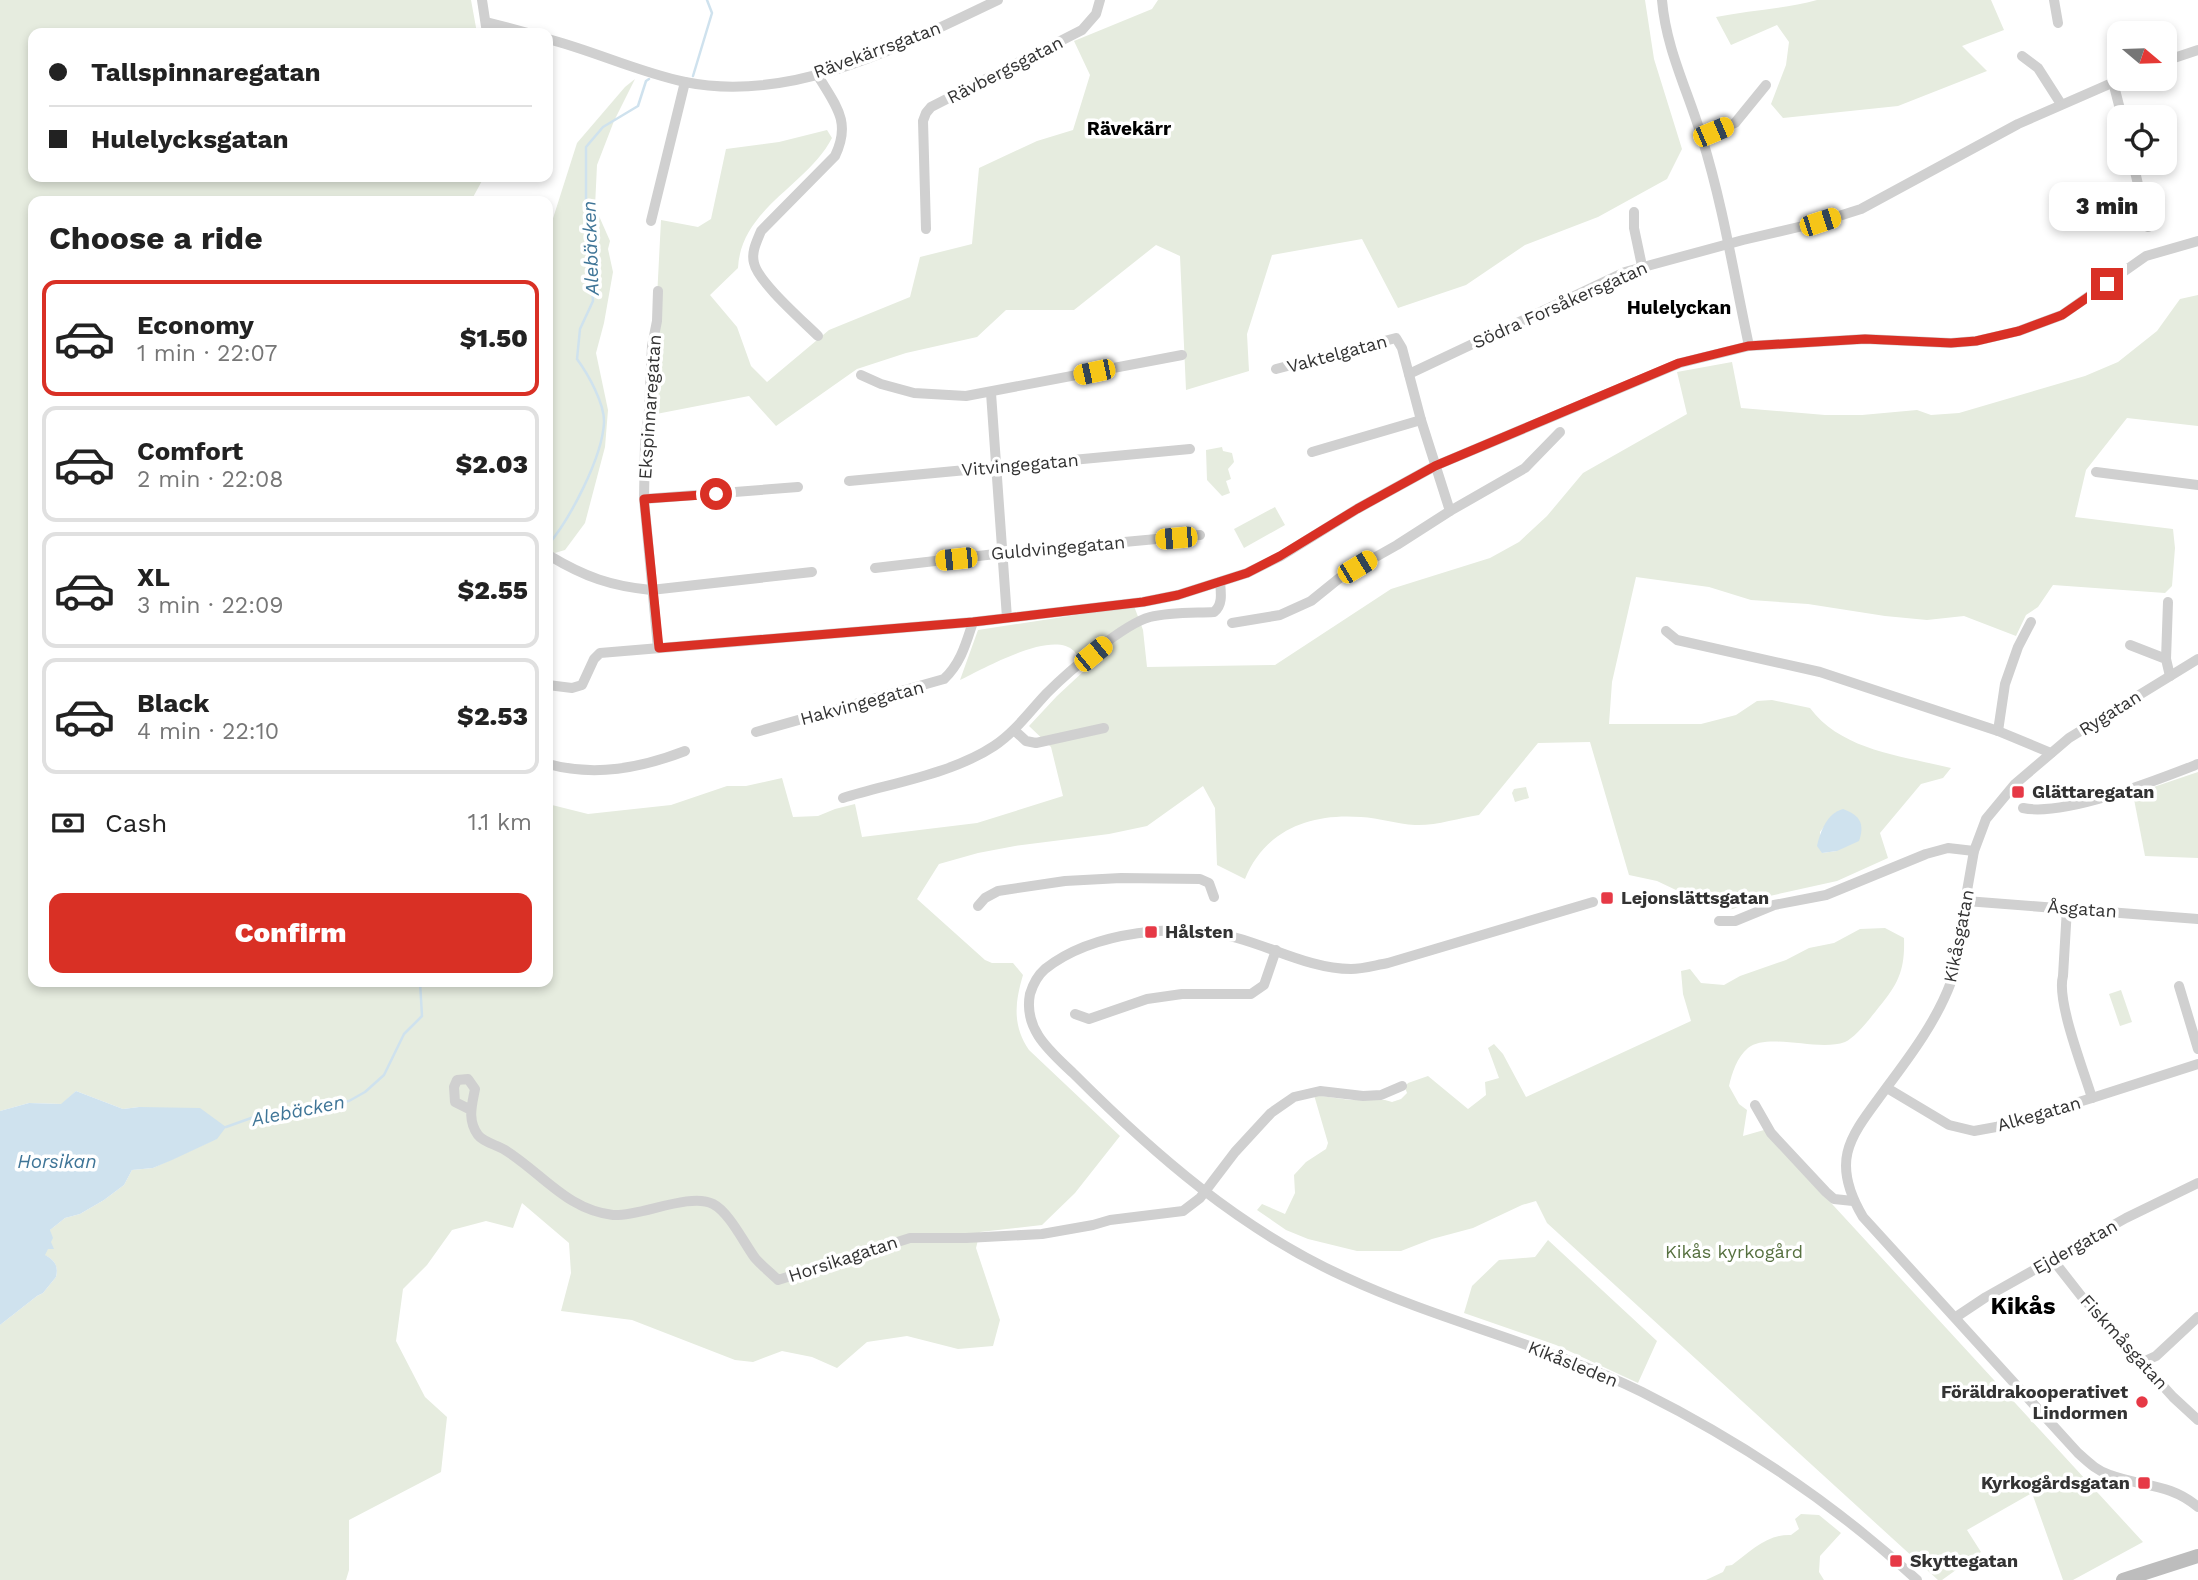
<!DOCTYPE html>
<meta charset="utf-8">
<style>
:root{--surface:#fff;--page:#f2f2f2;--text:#222;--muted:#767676;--line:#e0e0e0;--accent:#d93025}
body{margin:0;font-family:"Work Sans",sans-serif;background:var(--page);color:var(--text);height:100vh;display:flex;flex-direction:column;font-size:26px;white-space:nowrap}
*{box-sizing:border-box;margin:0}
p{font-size:23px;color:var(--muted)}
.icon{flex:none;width:38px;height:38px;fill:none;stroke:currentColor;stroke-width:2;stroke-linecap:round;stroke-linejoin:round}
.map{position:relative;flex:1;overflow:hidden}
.sheet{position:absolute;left:28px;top:196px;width:525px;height:791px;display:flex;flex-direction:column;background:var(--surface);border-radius:14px;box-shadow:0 4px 10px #0003}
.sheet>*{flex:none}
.top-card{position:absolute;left:28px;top:28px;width:525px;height:154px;border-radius:14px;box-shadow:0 4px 10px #0003;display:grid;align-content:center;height:154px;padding:0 21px;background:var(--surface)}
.needle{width:46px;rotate:109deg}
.tools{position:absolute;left:2107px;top:21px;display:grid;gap:14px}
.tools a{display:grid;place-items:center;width:70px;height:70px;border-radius:14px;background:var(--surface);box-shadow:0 4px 10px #0003;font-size:35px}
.end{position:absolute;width:32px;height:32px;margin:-16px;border:9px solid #d93025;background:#fff;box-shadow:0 0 0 4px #fff}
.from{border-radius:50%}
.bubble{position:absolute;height:49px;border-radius:14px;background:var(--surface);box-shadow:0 4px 10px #0003;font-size:23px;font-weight:800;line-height:49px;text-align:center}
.car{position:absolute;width:21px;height:42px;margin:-21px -10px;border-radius:9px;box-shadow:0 0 5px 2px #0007;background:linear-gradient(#f5c518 24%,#345 0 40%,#f5c518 0 76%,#345 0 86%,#f5c518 0)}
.top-card b{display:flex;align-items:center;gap:24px;height:66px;font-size:26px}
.top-card b+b{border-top:2px solid var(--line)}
.top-card i{width:18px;height:18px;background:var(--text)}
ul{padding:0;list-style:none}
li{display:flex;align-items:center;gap:21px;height:116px;margin:0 14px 10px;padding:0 7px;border:4px solid var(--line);border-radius:14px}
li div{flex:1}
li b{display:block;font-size:26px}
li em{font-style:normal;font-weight:800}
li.selected{border-color:var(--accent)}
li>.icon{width:63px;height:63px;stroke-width:1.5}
h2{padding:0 21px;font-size:32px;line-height:84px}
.pay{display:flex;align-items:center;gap:18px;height:77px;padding:0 21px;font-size:26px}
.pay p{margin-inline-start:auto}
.button{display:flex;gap:14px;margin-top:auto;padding:14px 21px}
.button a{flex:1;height:80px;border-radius:14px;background:var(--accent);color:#fff;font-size:28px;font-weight:800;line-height:80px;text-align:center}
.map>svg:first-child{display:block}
.green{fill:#e6ecdf;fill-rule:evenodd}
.water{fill:#cfe2ee}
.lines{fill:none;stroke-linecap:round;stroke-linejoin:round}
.stream{stroke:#cfe2ee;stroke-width:2.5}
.street{stroke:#d0d0d0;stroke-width:10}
.secondary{stroke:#bdbdbd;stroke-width:14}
.route{stroke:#d93025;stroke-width:9}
.poi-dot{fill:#e63946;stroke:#fff;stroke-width:2.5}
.labels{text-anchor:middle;stroke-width:7;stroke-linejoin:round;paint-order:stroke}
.street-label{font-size:18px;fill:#333;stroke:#fff}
.poi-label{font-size:18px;font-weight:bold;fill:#333;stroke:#fff;text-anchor:start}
.park-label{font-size:18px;fill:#56703f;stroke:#fff}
.neighbourhood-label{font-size:19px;font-weight:bold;fill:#000;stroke:#fff}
.water-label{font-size:19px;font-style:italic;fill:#3f7597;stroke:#fff}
.district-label{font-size:24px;font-weight:bold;fill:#000;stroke:#fff}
</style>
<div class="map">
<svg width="2198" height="1580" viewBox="0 0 2198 1580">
<rect width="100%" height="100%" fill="#fff"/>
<g class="green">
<path d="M 0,0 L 471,0 L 477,33 L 33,33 L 33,177 L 484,177 L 471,201 L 33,201 L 33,982 L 548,982 L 548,804 L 588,814 L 671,805 L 727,786 L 746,786 L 782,778 L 793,817 L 818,816 L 835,809 L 855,804 L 862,837 L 977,823 L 1063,796 L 1051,747 L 1029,726 L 1057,696 L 1085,670 C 1082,665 1078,656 1074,651 C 1052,629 983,669 960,680 L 978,630 L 1134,606 L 1143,630 L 1147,667 L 1275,665 L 1391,589 L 1490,558 L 1519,542 L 1547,516 L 1583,473 L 1687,414 L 1677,372 L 1732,362 L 1741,408 L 1825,415 L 1862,415 L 1917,410 L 1931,415 L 1959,413 L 2085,376 L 2118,362 L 2157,331 L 2180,299 L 2198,295 L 2198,426 L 2127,418 L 2086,470 L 2075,517 L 2173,529 L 2175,548 L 2172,586 L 2165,593 L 2053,585 L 2038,607 L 2026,615 L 2016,636 L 1964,616 L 1927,620 L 1885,616 L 1808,604 L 1751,600 L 1709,587 L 1636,577 L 1612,682 L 1609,724 L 1701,724 L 1736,715 L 1757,701 L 1772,700 L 1810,708 C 1842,751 1903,756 1951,768 L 1943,778 L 1921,784 L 1880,833 L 1888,858 L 1837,881 L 1765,897 L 1733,909 L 1725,910 L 1697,900 L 1657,881 L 1629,875 L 1590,742 L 1538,743 L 1479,815 C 1459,818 1435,826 1415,825 C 1397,824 1379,818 1361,817 C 1310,813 1265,830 1245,879 L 1217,865 L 1215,808 L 1203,786 L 1147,826 L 1109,834 L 1015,846 L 978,853 L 939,864 L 917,899 L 985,960 L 992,963 L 1013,963 L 1023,975 C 1015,1002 1012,1025 1029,1050 L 1120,1136 L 1075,1193 L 1042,1225 L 980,1232 L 976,1248 L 1000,1320 L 993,1346 L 958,1349 L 907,1336 L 867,1342 L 837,1368 L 812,1357 L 782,1351 L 753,1362 L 735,1360 L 632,1320 L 561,1311 L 571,1273 L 569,1243 L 522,1203 L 513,1228 L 486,1221 L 452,1230 L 427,1265 L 403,1289 L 396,1341 L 425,1397 L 447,1417 L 441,1472 L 349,1520 L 349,1570 L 346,1580 L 0,1580 L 0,1325 L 37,1296 L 43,1293 L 56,1277 C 59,1266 54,1259 44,1255 L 51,1242 L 50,1230 L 65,1218 L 80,1214 L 104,1200 L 124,1185 L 132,1170 L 153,1168 L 216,1139 L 139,1107 L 123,1109 L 76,1091 L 62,1104 L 29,1103 L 0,1111 ZM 1833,815 L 1837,851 L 1822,853 L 1820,832 Z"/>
<path d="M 1158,0 L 1645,0 L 1654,59 L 1682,149 L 1667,179 L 1598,217 L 1525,245 L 1466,285 L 1398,308 L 1362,239 L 1272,255 L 1247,334 L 1249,371 L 1186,390 L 1180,256 L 1156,245 L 1074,310 L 1006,310 L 977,337 L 906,353 L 857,369 L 776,426 L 749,396 L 651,415 L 661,220 L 698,227 L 711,219 L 726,149 L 779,142 L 827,130 L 832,138 C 807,186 741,208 738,268 L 710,295 L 737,327 L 751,366 L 767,382 L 829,330 L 910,297 L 920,257 L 972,244 L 979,168 L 1037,141 L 1073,130 L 1090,75 L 1074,41 L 1152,9 Z"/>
<path d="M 1817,0 L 1991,0 L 2004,30 L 1962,46 L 1987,71 L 1898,106 L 1783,118 L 1771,104 L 1786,65 L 1789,42 L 1777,25 L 1731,45 L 1716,17 C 1750,10 1784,9 1817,0 Z"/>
<path d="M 635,79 L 614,121 L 597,165 L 595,207 L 610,241 L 608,249 L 613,272 L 604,323 L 596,353 L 608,410 L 605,447 L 585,523 L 565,550 L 548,555 L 548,234 L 577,143 L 625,87 Z"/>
<path d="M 1222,447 L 1223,451 L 1232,453 L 1234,462 L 1228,469 L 1231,479 L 1226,481 L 1230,493 L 1222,496 L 1207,480 L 1206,450 Z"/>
<path d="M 1275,507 L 1285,525 L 1244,548 L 1234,529 Z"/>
<path d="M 2198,772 L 2198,858 L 2145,856 L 2133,794 Z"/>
<path d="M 1526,787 L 1529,798 L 1515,802 L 1512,793 L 1514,789 Z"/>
<path d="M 1885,928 L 1904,938 C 1905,969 1899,983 1879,1007 C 1872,1016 1855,1038 1845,1042 C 1818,1052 1769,1032 1748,1048 C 1737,1057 1732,1073 1729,1086 L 1739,1104 L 1747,1110 L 1743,1136 L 1764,1130 L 2143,1542 L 2073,1580 L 2063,1580 L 2032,1493 L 1967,1530 L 1981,1552 L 1942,1580 L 1938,1580 L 1547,1223 L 1536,1201 L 1522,1205 L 1473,1228 L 1432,1239 L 1401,1251 L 1357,1251 L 1308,1239 L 1286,1230 L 1257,1210 L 1262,1204 L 1285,1214 L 1295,1193 L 1294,1175 L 1306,1162 L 1326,1149 L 1328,1143 L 1314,1095 L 1350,1100 L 1385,1100 L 1392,1102 L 1401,1099 L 1407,1093 L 1405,1087 L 1408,1083 L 1428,1076 L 1468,1109 L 1486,1095 L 1485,1082 L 1499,1078 L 1488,1048 L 1494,1044 L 1503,1054 L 1526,1097 L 1691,1021 L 1683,994 L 1681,971 L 1690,969 L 1701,983 L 1724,985 L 1740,976 L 1786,960 L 1809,948 L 1834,943 L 1860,929 Z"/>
<path d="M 2121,990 L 2132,1022 L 2120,1026 L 2109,994 Z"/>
<path d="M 1548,1240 L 1657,1341 L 1638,1383 L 1556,1345 L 1464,1313 L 1472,1286 L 1499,1260 L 1535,1257 Z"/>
<path d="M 1801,1514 L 1819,1515 L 1841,1533 L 1820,1556 L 1819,1572 L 1824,1580 L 1706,1580 L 1723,1572 L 1726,1566 L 1732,1565 C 1751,1551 1767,1534 1791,1535 L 1799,1529 L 1795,1519 Z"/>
</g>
<g class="water">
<path d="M 1843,809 C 1860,815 1865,824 1859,841 L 1837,851 L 1822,853 L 1817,846 C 1820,832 1827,813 1843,809 Z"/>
<path d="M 76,1091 L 123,1109 L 139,1107 L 200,1108 L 226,1127 L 217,1139 L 172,1160 L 153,1168 L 132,1170 L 124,1185 L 104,1200 L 80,1214 L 65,1218 L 50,1230 L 53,1238 L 51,1242 L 54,1249 L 48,1249 L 45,1255 C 54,1260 59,1265 56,1277 L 43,1293 L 37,1296 L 0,1325 L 0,1111 L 29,1103 L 61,1104 Z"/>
</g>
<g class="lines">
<g class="stream">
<path d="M 693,76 L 712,13 L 707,0"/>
<path d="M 548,545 C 570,519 602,458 604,423 C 605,404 588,374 577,359 L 580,329 L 593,301 L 586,207 L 586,147 L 603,127 L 638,106 L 646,81 L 649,79"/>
<path d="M 226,1127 L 254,1117 L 349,1101 L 365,1092 L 384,1075 L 404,1034 L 422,1016 L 420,982"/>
</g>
<g class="street">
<path d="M 482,0 L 487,33"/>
<path d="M 1662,0 C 1666,49 1688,91 1702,138 C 1723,205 1734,276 1749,346"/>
<path d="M 2054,0 L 2058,23"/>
<path d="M 486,22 L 528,33"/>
<path d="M 548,39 C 594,51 638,72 685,82 C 793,104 903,45 998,0"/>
<path d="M 2022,56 L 2038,68 L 2061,104"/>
<path d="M 2165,61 L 2198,50"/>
<path d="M 817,74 C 835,105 852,121 835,156 L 761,231 C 757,241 751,252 754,263 C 758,282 803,321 818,336"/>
<path d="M 2113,82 L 2122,117"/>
<path d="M 1702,137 L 1735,123 L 1766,85"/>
<path d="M 2133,163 L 2148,227"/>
<path d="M 1634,212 L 1634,228 L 1642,266"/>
<path d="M 651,221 L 685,82"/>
<path d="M 926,229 L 923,121 L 926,113 L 931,107 L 1082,30 L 1096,14 L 1100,0"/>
<path d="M 658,291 L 657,321 L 652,346 L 649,410 L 645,444 L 644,499 L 658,648"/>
<path d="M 1276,369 L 1396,338 L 1402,348 L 1421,420 L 1450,511 L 1525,468 L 1560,432"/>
<path d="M 1409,374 L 1625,272 L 1743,240 L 1820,222 L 1861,209 L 2018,124 L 2121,79"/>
<path d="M 861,375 L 881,384 L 914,393 L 966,396 L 1182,355"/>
<path d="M 991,393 L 1007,618"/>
<path d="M 1312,452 L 1421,420"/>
<path d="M 2096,472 L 2198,485"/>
<path d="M 849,481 L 1190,449"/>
<path d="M 644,499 L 798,487"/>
<path d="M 550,556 C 585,577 611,586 651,590 L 812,572"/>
<path d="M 875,568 L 1004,553 L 1200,535"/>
<path d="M 1232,623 L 1280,615 L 1311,601 L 1342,576 L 1397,545 L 1450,511"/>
<path d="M 1666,631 L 1677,640 L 1820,672 L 1998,731 L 2051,753"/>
<path d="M 2130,645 L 2166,659 L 2170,676"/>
<path d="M 2166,659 L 2168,602"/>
<path d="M 2198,659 L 2069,738 L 2015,784 L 1986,819 L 1974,851 L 1951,982 C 1937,1020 1911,1055 1887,1087 C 1852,1135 1828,1158 1863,1217 L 2078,1453 C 2088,1462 2097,1471 2110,1475 C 2142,1487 2170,1483 2198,1507"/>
<path d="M 548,685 L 572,688 L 582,685 L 594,659 L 600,653 L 973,622 L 1143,602 L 1178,595 L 1247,573 L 1281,556 L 1357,509 L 1435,466 L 1680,363 L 1749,346 L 1865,339 L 1951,343 L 1976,341 L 2019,331 L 2062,315 L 2146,256 L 2198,241"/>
<path d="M 1014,730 L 1026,741 L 1036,743 L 1104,728"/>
<path d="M 1998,731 L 2005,684 L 2018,647 L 2031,622"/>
<path d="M 756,732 L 944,679 C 961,663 966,643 973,622"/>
<path d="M 548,764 C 595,777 641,768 685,751"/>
<path d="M 843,798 C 891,783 952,774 994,746 C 1015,732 1030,711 1047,693 C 1067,673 1123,624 1150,617 C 1170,612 1193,613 1214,612 C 1223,605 1221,593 1220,582"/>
<path d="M 2023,808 C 2064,817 2157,780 2198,764"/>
<path d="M 1966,901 L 2198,919"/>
<path d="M 1593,902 L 1388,963 C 1376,965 1363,969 1351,969 C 1312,969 1274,948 1237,938 C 1180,922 1093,931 1045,969 C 1037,976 1033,984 1030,994 C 1023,1030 1051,1052 1074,1074 C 1155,1155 1240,1229 1345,1277 C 1442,1322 1547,1345 1642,1392 C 1742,1442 1836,1505 1917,1580"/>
<path d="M 978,906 L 985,898 L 998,891 L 1065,881 L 1121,878 L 1200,879 L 1209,883 L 1214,897"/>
<path d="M 2067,908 L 2063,976 C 2056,1001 2084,1071 2092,1098"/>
<path d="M 1719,921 L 1735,921 L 1774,905 L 1826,895 L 1926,854 L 1948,848 L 1974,851"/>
<path d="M 2179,986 L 2198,1049"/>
<path d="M 1075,1014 L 1089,1019 L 1147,999 L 1182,994 L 1251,994 L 1264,985 L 1276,950"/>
<path d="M 1887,1088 L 1949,1125 L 1974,1131 L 1996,1127 L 2092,1098 L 2198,1064"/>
<path d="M 1755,1105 L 1771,1133 L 1826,1192 L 1834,1199 L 1853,1201"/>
<path d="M 471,1110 L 455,1102 L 454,1087 L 457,1080 L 468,1079 L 475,1089 C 472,1105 467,1120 478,1135 C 483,1142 497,1145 505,1150 C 542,1173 567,1210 613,1215 C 639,1217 690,1192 713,1204 C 729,1212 744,1243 755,1258 C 762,1266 771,1273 778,1280 L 910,1238 L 966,1238 L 1042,1234 L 1093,1225 L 1110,1220 L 1183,1211 L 1200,1198 L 1235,1152 L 1271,1113 L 1294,1097 L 1320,1091 L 1363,1096 L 1381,1095 L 1402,1086"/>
<path d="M 2053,1260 L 2082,1297 L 2173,1397 L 2198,1420"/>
<path d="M 1956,1317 L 1986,1297 L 2126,1218 L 2198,1183"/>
<path d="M 2143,1362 L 2156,1356 L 2198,1317"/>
</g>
<path class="secondary" d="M 2123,1580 L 2198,1556"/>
</g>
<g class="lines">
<path class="route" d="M 716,494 L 644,499 L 659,648 L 973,622 L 1143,602 L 1178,595 L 1247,573 L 1280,556 L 1357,509 L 1435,466 L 1679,363 L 1748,346 L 1865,339 L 1951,343 L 1976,341 L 2019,331 L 2062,315 L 2107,284"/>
</g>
<g class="poi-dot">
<rect x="2011" y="785" width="14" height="14" rx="3.5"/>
<rect x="1600" y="891" width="14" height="14" rx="3.5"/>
<rect x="1144" y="925" width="14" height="14" rx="3.5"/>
<circle cx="2142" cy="1402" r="7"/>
<rect x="2137" y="1476" width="14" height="14" rx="3.5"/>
<rect x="1889" y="1554" width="14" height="14" rx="3.5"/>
</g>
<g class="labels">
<g class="street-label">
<text transform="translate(877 50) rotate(-20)" y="6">Rävekärrsgatan</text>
<text transform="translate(1005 70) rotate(-27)" y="6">Rävbergsgatan</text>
<text transform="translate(1560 305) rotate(-24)" y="6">Södra Forsåkersgatan</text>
<text transform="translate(1337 354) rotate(-15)" y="6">Vaktelgatan</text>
<text transform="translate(650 407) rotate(-86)" y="6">Ekspinnaregatan</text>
<text transform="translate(1020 465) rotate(-5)" y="6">Vitvingegatan</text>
<text transform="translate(1058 548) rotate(-5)" y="6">Guldvingegatan</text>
<text transform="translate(862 703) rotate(-15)" y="6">Hakvingegatan</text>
<text transform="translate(2110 713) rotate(-32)" y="6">Rygatan</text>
<text transform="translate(2082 909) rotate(4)" y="6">Åsgatan</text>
<text transform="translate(1959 936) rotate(-79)" y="6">Kikåsgatan</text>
<text transform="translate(2039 1114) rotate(-16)" y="6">Alkegatan</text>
<text transform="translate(2075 1247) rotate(-29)" y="6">Ejdergatan</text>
<text transform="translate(843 1259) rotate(-18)" y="6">Horsikagatan</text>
<text transform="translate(2124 1342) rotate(48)" y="6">Fiskmåsgatan</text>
<text transform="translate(1573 1364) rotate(22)" y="6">Kikåsleden</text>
</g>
<g class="poi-label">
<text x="2032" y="798">Glättaregatan</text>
<text x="1621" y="904">Lejonslättsgatan</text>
<text x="1165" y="938">Hålsten</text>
<text x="2128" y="1398" text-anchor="end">Föräldrakooperativet<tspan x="2128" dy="21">Lindormen</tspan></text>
<text x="2130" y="1489" text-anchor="end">Kyrkogårdsgatan</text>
<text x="1910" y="1567">Skyttegatan</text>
</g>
<g class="park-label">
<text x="1734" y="1258">Kikås kyrkogård</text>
</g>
<g class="neighbourhood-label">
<text x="1129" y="135">Rävekärr</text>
<text x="1679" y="314">Hulelyckan</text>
</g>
<g class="water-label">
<text transform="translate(590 248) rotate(-92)" y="7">Alebäcken</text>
<text transform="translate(298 1110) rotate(-11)" y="7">Alebäcken</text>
<text x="57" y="1168">Horsikan</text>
</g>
<g class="district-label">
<text x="2023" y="1314">Kikås</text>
</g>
</g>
</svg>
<div class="tools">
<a><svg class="needle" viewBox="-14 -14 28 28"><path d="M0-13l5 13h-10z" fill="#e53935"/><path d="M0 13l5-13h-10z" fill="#767676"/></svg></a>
<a><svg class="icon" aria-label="locate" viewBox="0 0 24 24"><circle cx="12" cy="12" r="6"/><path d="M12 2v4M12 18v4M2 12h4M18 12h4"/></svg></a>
</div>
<i class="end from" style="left:716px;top:494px"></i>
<i class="end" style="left:2107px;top:284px"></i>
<div class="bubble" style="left:2049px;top:182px;width:116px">3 min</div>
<i class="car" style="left:1713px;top:132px;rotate:67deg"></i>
<i class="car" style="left:1820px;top:222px;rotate:72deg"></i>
<i class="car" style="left:1094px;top:372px;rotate:258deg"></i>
<i class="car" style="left:1176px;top:538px;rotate:265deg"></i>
<i class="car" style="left:956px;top:559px;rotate:264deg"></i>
<i class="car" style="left:1357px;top:567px;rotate:59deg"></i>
<i class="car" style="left:1093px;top:654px;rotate:51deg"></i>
<div class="top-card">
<b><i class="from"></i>Tallspinnaregatan</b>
<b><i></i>Hulelycksgatan</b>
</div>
<section class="sheet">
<h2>Choose a ride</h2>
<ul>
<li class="selected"><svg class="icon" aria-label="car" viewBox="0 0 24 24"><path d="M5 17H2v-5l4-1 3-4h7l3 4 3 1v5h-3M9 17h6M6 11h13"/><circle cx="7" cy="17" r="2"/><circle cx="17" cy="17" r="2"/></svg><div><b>Economy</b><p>1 min · 22:07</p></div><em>$1.50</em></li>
<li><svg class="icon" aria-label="car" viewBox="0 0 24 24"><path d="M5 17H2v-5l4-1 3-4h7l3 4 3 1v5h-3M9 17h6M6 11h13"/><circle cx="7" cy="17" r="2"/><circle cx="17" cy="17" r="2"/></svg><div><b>Comfort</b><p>2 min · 22:08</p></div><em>$2.03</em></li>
<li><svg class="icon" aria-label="car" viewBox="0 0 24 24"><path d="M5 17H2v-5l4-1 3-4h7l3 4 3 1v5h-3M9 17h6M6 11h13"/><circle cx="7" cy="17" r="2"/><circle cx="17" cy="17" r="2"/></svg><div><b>XL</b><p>3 min · 22:09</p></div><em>$2.55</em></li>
<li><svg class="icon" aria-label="car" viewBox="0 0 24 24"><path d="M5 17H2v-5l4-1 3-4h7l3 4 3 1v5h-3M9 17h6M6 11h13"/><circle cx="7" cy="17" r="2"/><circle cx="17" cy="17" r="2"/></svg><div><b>Black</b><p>4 min · 22:10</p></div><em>$2.53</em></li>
</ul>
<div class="pay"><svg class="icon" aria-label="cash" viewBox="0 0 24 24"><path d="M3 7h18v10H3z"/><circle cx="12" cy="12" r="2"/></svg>Cash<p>1.1 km</p></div>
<div class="button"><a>Confirm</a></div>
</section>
</div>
